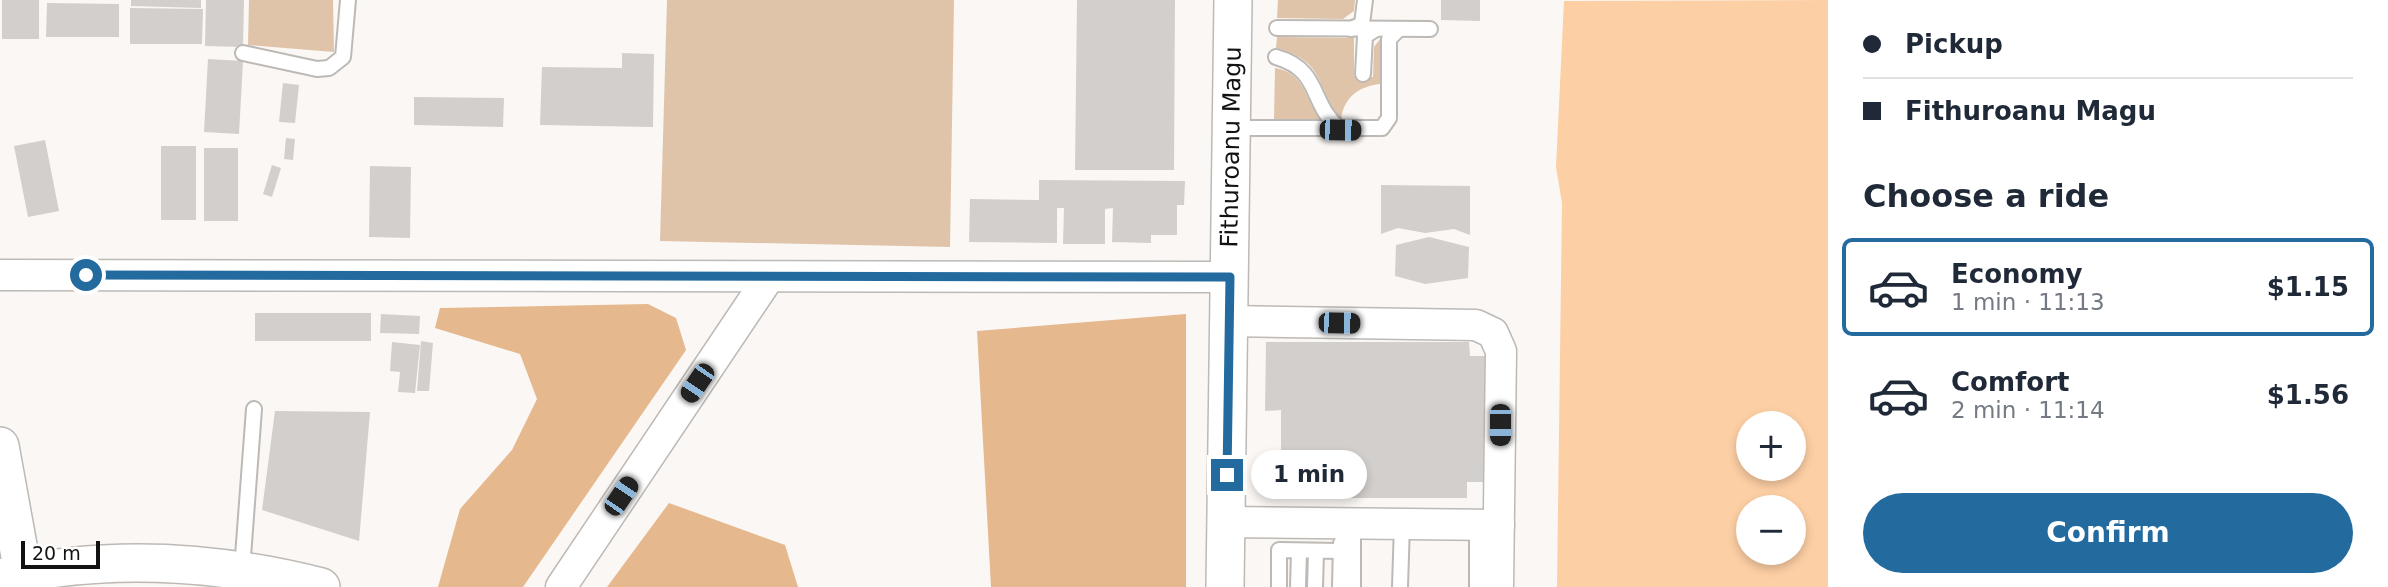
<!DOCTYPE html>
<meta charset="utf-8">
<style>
:root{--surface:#fff;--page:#f6f6f7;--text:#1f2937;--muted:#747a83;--line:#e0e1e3;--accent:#236b9f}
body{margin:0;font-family:"DejaVu Sans",sans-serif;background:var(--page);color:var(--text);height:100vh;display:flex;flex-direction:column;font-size:26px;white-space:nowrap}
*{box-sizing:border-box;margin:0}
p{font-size:23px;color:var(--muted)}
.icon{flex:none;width:38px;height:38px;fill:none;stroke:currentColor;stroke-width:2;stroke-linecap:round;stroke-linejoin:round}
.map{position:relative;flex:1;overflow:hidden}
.drawer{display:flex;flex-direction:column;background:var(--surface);width:560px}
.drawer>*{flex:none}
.banner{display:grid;align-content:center;height:154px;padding:0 35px;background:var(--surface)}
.fabs{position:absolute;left:1736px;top:411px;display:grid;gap:14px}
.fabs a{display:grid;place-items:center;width:70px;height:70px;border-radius:50%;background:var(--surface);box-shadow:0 4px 10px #0003;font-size:35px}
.scale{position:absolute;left:21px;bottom:18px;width:79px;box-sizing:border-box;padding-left:7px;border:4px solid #131211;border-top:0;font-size:19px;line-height:24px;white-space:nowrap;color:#131211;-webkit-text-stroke:5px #fff;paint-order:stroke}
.end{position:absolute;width:32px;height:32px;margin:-16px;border:9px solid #236b9f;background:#fff;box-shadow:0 0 0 4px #fff}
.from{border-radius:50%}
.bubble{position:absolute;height:49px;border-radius:24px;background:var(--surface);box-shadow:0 4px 10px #0003;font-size:23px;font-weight:700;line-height:49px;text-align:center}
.car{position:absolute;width:21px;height:42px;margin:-21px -10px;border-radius:9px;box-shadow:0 0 5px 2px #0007;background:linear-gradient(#222 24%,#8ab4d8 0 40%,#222 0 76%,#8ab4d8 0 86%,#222 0)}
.banner b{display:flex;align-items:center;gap:24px;height:66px;font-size:26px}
.banner b+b{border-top:2px solid var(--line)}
.banner i{width:18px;height:18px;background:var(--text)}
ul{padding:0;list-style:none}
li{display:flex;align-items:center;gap:21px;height:98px;margin:0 14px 10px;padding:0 21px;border:4px solid transparent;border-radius:10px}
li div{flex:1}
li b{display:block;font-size:26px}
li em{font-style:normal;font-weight:700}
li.current{border-color:var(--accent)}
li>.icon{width:63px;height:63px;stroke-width:1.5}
h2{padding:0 35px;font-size:32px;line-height:84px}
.action{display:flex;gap:14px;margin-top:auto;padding:14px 35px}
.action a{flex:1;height:80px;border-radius:42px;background:var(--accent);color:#fff;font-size:28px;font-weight:700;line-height:80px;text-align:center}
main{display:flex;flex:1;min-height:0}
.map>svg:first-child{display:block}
.green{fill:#e0c4aa}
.forest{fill:#e5b88e}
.water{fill:#fdcfa4;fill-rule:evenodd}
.building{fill:#d3cfcc}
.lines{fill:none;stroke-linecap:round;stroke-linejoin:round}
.service-casing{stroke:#bdb9b5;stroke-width:18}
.minor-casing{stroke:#bdb9b5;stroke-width:33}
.tertiary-casing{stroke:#bdb9b5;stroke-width:40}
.service{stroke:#fff;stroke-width:14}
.minor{stroke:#fff;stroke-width:30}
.tertiary{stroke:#fff;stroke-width:37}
.route{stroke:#236b9f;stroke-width:9}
.labels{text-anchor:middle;stroke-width:5;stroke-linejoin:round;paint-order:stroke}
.street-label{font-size:24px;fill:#131211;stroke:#fff}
</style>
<main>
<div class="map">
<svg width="1828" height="587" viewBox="0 0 1828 587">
<rect width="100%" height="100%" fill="#fbf7f4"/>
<g class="green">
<path d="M 249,0 L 333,0 L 334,52 L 248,45 Z"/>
<path d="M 667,0 L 954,0 L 950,247 L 660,241 Z"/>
<path d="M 1278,0 L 1355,0 L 1354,11 L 1343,19 L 1277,18 Z"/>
<path d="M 1277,37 L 1354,38 L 1354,76 L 1373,77 L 1374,47 L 1380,39 L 1380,84 C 1359,86 1343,98 1341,120 C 1315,86 1326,61 1276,48 Z"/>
<path d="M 1275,68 C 1306,73 1304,100 1321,119 L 1274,119 Z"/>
</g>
<g class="forest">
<path d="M 648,304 L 676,318 L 686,350 L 523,587 L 438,587 L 460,509 L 512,450 L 537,399 L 520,354 L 435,328 L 440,308 Z"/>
<path d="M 1186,314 L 1186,587 L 991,587 L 977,331 Z"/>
<path d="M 669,503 L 785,545 L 798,587 L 607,587 Z"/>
</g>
<path class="water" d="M 1828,0 L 1828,587 L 1557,587 L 1562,203 L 1556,167 L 1564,1 ZM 1748,424 L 1794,424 L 1794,469 L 1748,469 ZM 1748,508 L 1794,508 L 1794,553 L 1748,553 Z"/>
<g class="building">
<rect x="2" y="0" width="37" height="39"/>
<path d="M 131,0 L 201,0 L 201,8 L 131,6 Z"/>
<path d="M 206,0 L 244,0 L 243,47 L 205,46 Z"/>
<path d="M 1077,0 L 1175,0 L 1174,170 L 1075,170 Z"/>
<path d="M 1441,0 L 1480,0 L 1480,21 L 1441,20 Z"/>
<path d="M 47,3 L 119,4 L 119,37 L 46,37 Z"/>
<path d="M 130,8 L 203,9 L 202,44 L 130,44 Z"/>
<path d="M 622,53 L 654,54 L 653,127 L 540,125 L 542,67 L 622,68 Z"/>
<path d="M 208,59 L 243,61 L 239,134 L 204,132 Z"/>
<path d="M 283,83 L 299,85 L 295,123 L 279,122 Z"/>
<path d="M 414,97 L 504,98 L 503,127 L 414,125 Z"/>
<path d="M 286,138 L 295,139 L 293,160 L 284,159 Z"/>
<path d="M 45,140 L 59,211 L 28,217 L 14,146 Z"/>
<rect x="161" y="146" width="35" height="74"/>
<rect x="204" y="148" width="34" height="73"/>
<path d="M 272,165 L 281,168 L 272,197 L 263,194 Z"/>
<path d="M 370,166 L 411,167 L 410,238 L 369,237 Z"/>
<path d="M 1039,180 L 1185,181 L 1184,205 L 1177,205 L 1177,235 L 1151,235 L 1151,243 L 1112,242 L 1113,208 L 1105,209 L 1105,244 L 1063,244 L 1064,208 L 1057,208 L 1057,243 L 969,242 L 970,199 L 1039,200 Z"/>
<path d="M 1381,185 L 1470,186 L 1470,235 L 1454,229 L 1425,233 L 1398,228 L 1381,234 Z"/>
<path d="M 1429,237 L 1469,247 L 1468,278 L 1425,284 L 1395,276 L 1396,245 Z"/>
<rect x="255" y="313" width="116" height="28"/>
<path d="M 381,314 L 420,316 L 419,334 L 380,333 Z"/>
<path d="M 421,341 L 433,343 L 429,391 L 417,391 Z"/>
<path d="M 392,342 L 420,345 L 415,393 L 398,392 L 400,372 L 390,371 Z"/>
<path d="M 1266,342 L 1469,342 L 1470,356 L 1485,356 L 1485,482 L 1467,482 L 1467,498 L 1348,498 L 1348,486 L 1321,486 L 1321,492 L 1298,492 L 1297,487 L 1281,487 L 1281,410 L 1265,411 Z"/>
<path d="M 275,411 L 370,412 L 359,541 L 262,510 Z"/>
</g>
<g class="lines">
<g class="service-casing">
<g id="service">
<path d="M 1277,28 L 1430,29"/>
<path d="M 1351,29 L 1362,24 L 1365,0"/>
<path d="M 243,53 L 317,69 L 329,68 L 343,57 L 348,0"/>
<path d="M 1276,57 C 1322,70 1309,104 1340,129"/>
<path d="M 1363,74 L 1365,36 L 1376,29"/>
<path d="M 1231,128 L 1382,128 L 1389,118 L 1389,39 L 1399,29"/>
<path d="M 242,570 L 254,409"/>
<path d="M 1279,587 L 1279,550 L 1341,551"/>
<path d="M 1298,587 L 1299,551"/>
<path d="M 1315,587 L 1316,551"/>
<path d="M 1340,587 L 1341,543"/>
<path d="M 1353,587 L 1353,523"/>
<path d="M 1400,587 L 1402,524"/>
<path d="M 1477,587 L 1477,524"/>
</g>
</g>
<g class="minor-casing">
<g id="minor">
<path d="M 0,275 L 1230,277"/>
<path d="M 1229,321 L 1476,325 L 1493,333 L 1501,351 L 1498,587"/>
<path d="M 1226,522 L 1499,525"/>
<path d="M 561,587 L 769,277"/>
</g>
</g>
<g class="tertiary-casing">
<g id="tertiary">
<path d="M 0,446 L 23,573"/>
<path d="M 0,578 C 107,554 215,560 321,587"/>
<path d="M 1225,587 L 1233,0"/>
</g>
</g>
<use href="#service" class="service"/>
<use href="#minor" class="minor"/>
<use href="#tertiary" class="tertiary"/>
</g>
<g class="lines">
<path class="route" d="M 86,275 L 1230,277 L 1227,475"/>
</g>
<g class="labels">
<g class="street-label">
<text transform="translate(1231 147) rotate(-89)" y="8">Fithuroanu Magu</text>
</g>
</g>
</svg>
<div class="fabs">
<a>+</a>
<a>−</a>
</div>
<div class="scale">20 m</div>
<i class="end from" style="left:86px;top:275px"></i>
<i class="end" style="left:1227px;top:475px"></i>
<div class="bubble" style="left:1251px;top:450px;width:116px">1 min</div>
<i class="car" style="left:1340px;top:130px;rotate:91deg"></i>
<i class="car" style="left:1339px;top:323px;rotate:91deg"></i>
<i class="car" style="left:697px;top:383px;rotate:214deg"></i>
<i class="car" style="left:1500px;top:425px;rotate:180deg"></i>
<i class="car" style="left:621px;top:496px;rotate:34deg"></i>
</div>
<section class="drawer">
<div class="banner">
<b><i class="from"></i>Pickup</b>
<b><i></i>Fithuroanu Magu</b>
</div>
<h2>Choose a ride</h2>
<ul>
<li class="current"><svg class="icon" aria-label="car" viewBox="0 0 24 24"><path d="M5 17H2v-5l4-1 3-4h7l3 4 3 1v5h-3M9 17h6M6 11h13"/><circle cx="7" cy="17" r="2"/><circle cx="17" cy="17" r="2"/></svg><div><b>Economy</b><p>1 min · 11:13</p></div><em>$1.15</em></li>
<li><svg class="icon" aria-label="car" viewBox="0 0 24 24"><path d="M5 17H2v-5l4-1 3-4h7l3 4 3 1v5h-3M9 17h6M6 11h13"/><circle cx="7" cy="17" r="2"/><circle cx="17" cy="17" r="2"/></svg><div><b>Comfort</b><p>2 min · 11:14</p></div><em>$1.56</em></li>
</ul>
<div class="action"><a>Confirm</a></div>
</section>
</main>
